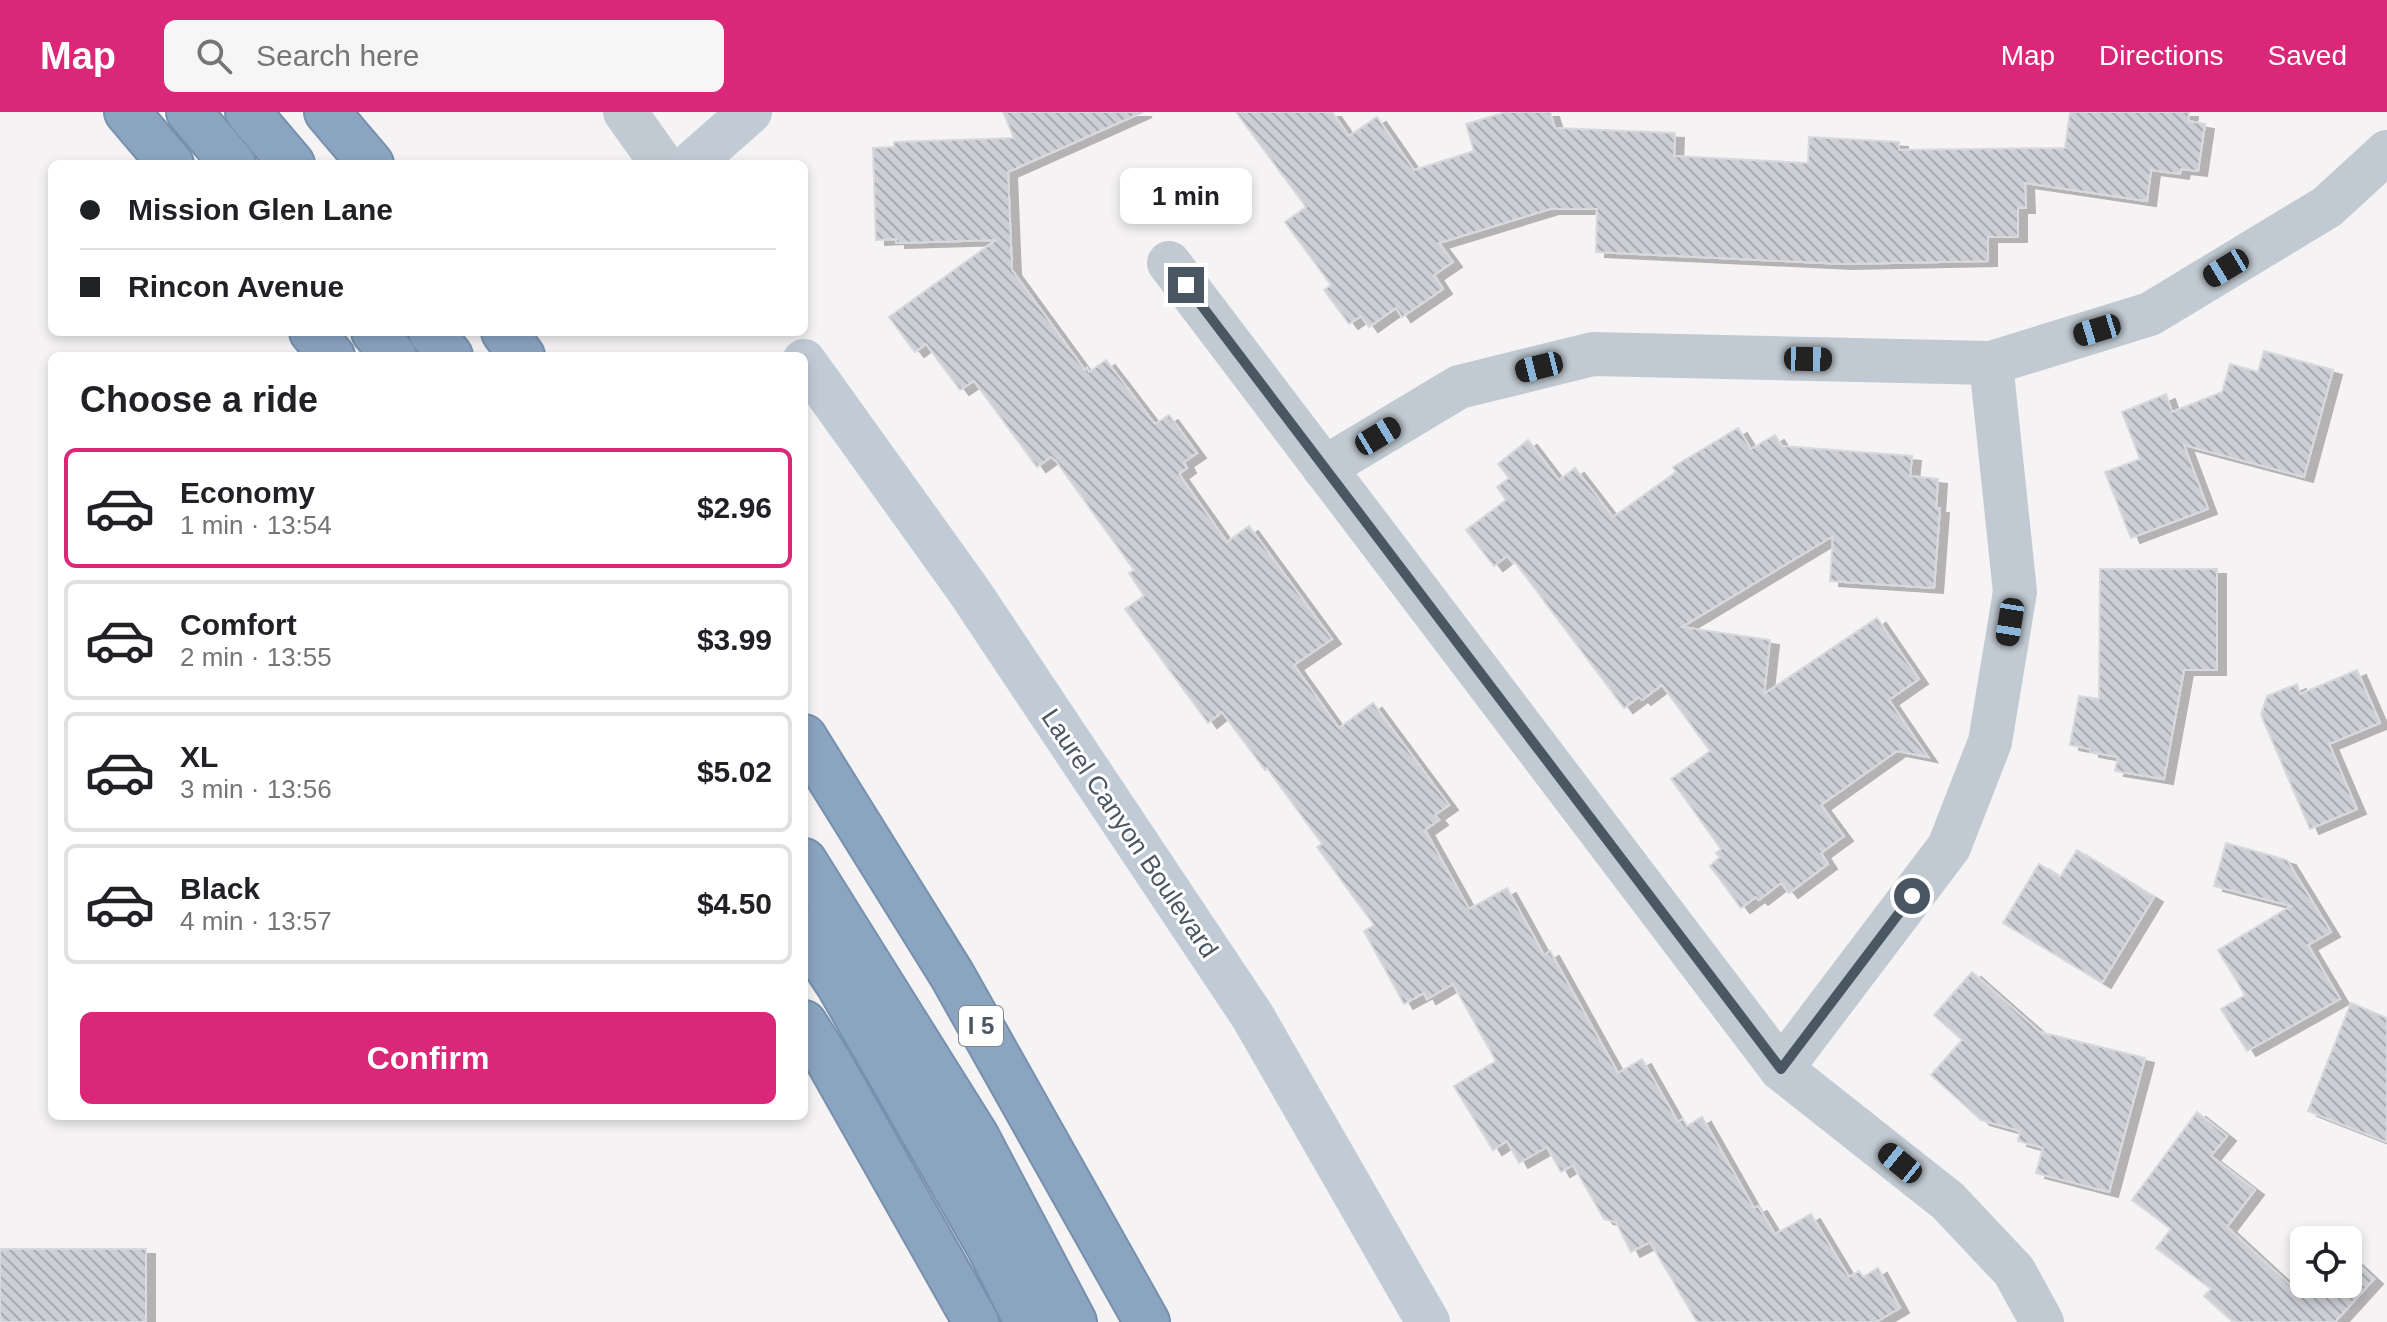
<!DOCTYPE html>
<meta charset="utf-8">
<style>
:root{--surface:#fff;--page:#f6f6f6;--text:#202124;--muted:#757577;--line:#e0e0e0;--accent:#db2777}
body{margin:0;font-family:Helvetica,sans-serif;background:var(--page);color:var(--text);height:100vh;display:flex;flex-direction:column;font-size:30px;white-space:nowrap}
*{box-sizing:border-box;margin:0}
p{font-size:26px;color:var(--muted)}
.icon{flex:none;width:44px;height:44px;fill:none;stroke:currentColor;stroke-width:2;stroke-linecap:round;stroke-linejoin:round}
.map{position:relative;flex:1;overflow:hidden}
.drawer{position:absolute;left:48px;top:240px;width:760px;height:768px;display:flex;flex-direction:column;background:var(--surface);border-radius:12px;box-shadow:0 4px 12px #0003}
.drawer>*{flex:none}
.banner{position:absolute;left:48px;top:48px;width:760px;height:176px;border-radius:12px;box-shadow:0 4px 12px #0003;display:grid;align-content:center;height:176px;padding:0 32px;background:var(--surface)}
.buttons{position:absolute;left:2290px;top:1114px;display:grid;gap:16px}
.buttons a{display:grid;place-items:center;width:72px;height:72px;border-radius:12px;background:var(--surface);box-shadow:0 4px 12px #0003;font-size:40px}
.end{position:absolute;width:36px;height:36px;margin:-18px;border:10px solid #4a5661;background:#fff;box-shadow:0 0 0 4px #fff}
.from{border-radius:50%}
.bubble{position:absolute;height:56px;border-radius:12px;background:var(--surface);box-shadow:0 4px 12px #0003;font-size:26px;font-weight:600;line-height:56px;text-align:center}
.car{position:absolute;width:24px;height:48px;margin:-24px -12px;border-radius:10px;box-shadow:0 0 6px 2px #0007;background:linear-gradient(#222 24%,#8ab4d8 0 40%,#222 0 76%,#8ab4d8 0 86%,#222 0)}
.banner b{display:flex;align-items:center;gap:28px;height:76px;font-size:30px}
.banner b+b{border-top:2px solid var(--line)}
.banner i{width:20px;height:20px;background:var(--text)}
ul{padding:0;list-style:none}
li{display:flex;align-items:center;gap:24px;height:120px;margin:0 16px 12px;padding:0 16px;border:4px solid var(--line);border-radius:12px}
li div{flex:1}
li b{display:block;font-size:30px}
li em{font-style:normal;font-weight:600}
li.on{border-color:var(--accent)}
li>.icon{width:72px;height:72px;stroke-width:1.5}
h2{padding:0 32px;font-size:36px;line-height:96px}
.button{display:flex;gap:16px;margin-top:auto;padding:16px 32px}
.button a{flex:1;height:92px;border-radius:12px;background:var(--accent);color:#fff;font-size:32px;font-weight:600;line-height:92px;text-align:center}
header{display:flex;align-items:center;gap:48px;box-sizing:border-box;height:112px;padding:0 40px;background:var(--accent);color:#fff}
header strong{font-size:38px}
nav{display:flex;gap:44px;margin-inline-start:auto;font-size:28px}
.search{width:560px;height:72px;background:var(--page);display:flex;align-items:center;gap:20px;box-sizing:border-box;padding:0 28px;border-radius:12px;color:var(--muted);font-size:30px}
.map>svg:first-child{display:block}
.building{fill:url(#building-back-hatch);stroke:#d7d9de;stroke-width:2;filter:url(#shadow)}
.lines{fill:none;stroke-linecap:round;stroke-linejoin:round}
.motorway-casing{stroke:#7690ad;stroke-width:48}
.minor{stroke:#c1cad2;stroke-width:44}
.tertiary{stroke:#c1cad2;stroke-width:44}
.secondary{stroke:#c1cbd6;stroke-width:44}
.motorway{stroke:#8ba5c1;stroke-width:44}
.route{stroke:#4a5661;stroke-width:10}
.labels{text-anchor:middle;stroke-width:6;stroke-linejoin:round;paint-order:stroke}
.shield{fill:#fff;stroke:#808990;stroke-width:2}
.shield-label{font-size:24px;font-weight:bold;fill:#4a5661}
.street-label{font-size:26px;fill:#4a5661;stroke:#fff}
</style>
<header>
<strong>Map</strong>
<div class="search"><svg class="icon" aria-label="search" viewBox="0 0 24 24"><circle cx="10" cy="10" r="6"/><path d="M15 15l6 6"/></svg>Search here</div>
<nav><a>Map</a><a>Directions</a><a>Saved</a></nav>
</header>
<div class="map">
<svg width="2387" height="1210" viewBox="0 0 2387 1210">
<defs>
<pattern id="building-back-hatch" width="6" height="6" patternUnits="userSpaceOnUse" patternTransform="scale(2)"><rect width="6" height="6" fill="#cdcfd5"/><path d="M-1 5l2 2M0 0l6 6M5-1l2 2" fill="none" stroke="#a8abb0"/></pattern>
<filter id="shadow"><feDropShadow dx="9" dy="5" stdDeviation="0" flood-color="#0004"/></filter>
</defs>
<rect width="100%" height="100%" fill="#f5f3f3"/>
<g class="building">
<path d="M 1003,0 L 1143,0 L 1008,60 L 1012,158 L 1085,258 L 1087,256 L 1089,260 L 1106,248 L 1155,312 L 1169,303 L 1197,341 L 1184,350 L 1187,356 L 1179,362 L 1227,430 L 1249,414 L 1332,527 L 1294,553 L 1339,616 L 1373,591 L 1449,693 L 1435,703 L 1439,708 L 1425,718 L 1469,797 L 1507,776 L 1544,843 L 1550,839 L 1618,961 L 1642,947 L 1678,1010 L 1683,1007 L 1687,1014 L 1702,1005 L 1754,1096 L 1758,1094 L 1775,1122 L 1811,1102 L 1849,1165 L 1859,1159 L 1863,1165 L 1878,1156 L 1900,1196 L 1876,1210 L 1697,1210 L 1650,1130 L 1631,1140 L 1616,1110 L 1604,1107 L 1573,1053 L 1561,1060 L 1547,1035 L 1519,1051 L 1507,1029 L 1493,1038 L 1454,974 L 1496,949 L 1453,872 L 1427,887 L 1424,881 L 1404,892 L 1364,819 L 1374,813 L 1317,735 L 1322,732 L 1267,656 L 1265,658 L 1222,600 L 1208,611 L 1125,497 L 1144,484 L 1129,461 L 1134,458 L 1056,349 L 1051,345 L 1037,355 L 974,269 L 960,278 L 926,232 L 915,240 L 889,205 L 996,128 L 896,131 L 896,127 L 876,128 L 873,36 L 894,35 L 894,30 L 1014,26 Z"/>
<path d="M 1236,0 L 1332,0 L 1349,24 L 1377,5 L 1414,58 L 1474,39 L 1466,12 L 1506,0 L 1550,0 L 1555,16 L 1675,21 L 1674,44 L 1808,51 L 1809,25 L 1899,30 L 1899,38 L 2065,36 L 2070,0 L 2189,0 L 2188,9 L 2205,12 L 2198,59 L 2181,57 L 2180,62 L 2151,58 L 2147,89 L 2025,71 L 2026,96 L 2018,96 L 2018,125 L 1988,125 L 1988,149 L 1843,152 L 1596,140 L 1597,97 L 1550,97 L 1439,131 L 1453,150 L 1434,163 L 1443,177 L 1402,205 L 1396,196 L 1369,215 L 1361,204 L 1349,212 L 1324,178 L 1331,173 L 1285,110 L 1306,95 Z"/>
<path d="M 2264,239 L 2333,258 L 2304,365 L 2184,333 L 2208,397 L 2131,426 L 2105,360 L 2140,347 L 2122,300 L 2166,282 L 2172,300 L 2222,280 L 2230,252 L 2258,260 Z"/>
<path d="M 1738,316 L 1751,337 L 1775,323 L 1782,334 L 1912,344 L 1910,364 L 1938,367 L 1936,396 L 1940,396 L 1934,476 L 1830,469 L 1833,424 L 1682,515 L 1770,528 L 1764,582 L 1877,506 L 1919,567 L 1889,588 L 1928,645 L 1897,639 L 1821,693 L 1844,724 L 1821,741 L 1828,752 L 1789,781 L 1781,771 L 1759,788 L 1756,785 L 1741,796 L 1710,754 L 1720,745 L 1716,741 L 1721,737 L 1671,667 L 1710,639 L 1662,573 L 1642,588 L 1639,585 L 1624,596 L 1515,450 L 1513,451 L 1507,444 L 1494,454 L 1466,418 L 1506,388 L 1497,375 L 1509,366 L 1498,352 L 1528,328 L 1559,368 L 1575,356 L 1613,405 L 1676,360 L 1673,355 Z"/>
<path d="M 2100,457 L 2217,457 L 2217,558 L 2184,558 L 2164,667 L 2115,659 L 2118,645 L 2090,640 L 2090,637 L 2070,633 L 2079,584 L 2099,587 Z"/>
<path d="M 2357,558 L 2380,611 L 2329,632 L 2357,697 L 2310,717 L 2261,603 L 2267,584 L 2297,572 L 2300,582 Z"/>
<path d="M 2226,731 L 2287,748 L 2331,820 L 2308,833 L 2340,887 L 2247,939 L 2221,897 L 2245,883 L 2218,838 L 2291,794 L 2214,774 Z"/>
<path d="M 2077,738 L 2154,785 L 2102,871 L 2003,811 L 2039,752 L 2060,765 Z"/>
<path d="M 1972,860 L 2040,920 L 2145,946 L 2109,1080 L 2036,1061 L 2043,1036 L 2018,1029 L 2020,1019 L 1981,1008 L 1931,963 L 1962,928 L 1934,903 Z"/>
<path d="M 2351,891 L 2387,906 L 2387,1030 L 2308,999 Z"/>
<path d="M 2197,1000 L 2227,1024 L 2211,1044 L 2255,1078 L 2227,1115 L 2290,1173 L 2304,1158 L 2304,1172 L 2348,1172 L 2348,1143 L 2374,1167 L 2335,1210 L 2233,1210 L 2204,1184 L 2211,1177 L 2156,1136 L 2171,1117 L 2132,1088 Z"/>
<rect x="0" y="1137" width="146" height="73"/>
</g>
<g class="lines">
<g class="motorway-casing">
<g id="motorway">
<path d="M 127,0 L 171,52"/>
<path d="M 189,0 L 233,52"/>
<path d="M 248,0 L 292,52"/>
<path d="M 327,0 L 371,52"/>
<path d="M 312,220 L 332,244"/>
<path d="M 374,220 L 394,244"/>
<path d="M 431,220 L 450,244"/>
<path d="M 504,220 L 522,244"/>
<path d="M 804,625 L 952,863 L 1147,1210"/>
<path d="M 804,749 L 976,1024 L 1074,1210"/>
<path d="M 804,820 L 839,873 L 990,1136 L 1027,1210"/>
<path d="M 804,911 L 829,950 L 976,1210"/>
</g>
</g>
<g class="minor">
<path d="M 1169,151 L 1781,957 L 1948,1089 L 2014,1159 L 2042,1210"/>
<path d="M 1324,356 L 1459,275 L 1593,242 L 1991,251 L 2150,202 L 2327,95 L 2387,40"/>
<path d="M 1781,957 L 1949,735 L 1990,630 L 2015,480 L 1991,251"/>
</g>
<path class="tertiary" d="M 625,0 L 662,52"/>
<g class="secondary">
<path d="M 691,52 L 750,0"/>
<path d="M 804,249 L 969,479 L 1253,905 L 1428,1210"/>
</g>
<use href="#motorway" class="motorway"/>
</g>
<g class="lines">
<path class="route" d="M 1186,173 L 1781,957 L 1912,784"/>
</g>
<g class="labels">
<rect class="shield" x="959" y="894" width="44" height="40" rx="6"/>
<g class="shield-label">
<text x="981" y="922">I 5</text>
</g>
<g class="street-label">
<text transform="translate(1130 721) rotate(56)" y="9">Laurel Canyon Boulevard</text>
</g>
</g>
</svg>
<div class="buttons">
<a><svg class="icon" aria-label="locate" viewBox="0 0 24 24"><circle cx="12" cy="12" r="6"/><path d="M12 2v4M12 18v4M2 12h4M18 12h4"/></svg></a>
</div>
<i class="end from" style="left:1912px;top:784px"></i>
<i class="end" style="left:1186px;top:173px"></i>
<div class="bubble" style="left:1120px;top:56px;width:132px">1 min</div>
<i class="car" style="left:2226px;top:156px;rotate:239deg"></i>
<i class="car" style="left:2097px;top:218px;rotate:253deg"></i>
<i class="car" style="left:1808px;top:247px;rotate:91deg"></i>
<i class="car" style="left:1539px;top:255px;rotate:256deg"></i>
<i class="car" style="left:1378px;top:324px;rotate:59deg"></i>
<i class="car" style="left:2010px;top:510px;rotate:189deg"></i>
<i class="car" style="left:1900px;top:1051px;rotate:309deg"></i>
<div class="banner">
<b><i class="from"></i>Mission Glen Lane</b>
<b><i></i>Rincon Avenue</b>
</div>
<section class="drawer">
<h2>Choose a ride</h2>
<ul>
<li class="on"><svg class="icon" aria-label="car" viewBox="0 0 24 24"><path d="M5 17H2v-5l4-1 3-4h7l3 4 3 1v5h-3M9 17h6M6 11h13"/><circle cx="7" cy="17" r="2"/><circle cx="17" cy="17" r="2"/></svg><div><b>Economy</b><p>1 min · 13:54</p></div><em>$2.96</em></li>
<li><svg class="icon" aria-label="car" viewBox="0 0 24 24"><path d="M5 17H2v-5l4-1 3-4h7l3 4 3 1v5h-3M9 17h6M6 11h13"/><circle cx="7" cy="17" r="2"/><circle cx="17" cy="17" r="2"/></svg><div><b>Comfort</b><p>2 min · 13:55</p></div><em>$3.99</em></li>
<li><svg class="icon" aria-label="car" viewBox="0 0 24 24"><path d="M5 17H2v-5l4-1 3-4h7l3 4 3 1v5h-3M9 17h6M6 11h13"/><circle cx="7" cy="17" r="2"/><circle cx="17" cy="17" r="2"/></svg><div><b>XL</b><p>3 min · 13:56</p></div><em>$5.02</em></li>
<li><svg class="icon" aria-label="car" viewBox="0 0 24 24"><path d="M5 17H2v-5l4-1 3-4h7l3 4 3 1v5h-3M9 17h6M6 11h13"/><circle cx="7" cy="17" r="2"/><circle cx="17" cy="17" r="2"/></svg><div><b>Black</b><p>4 min · 13:57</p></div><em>$4.50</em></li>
</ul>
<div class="button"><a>Confirm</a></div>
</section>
</div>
